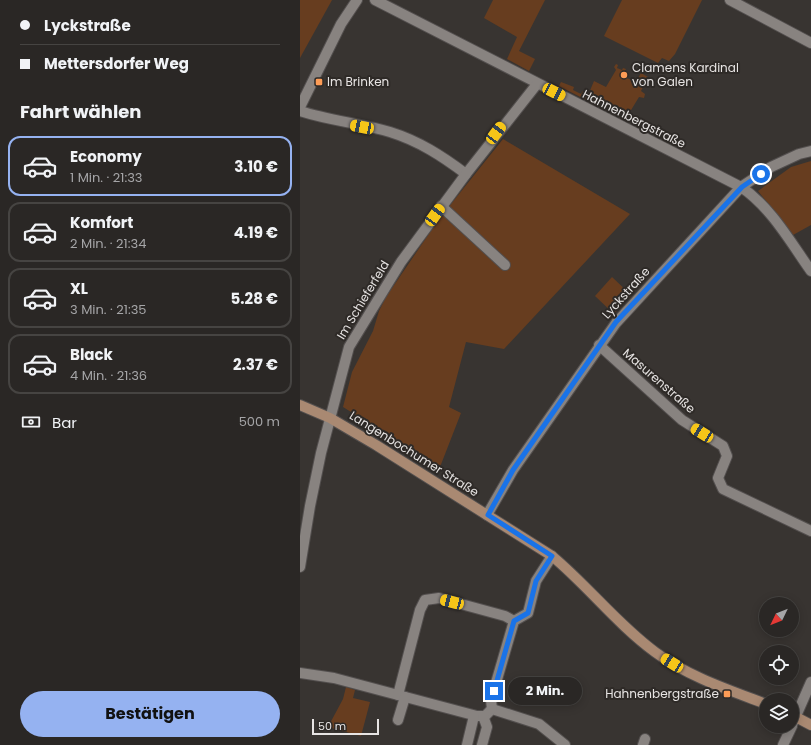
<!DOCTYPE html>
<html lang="de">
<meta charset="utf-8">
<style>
:root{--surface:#2a2725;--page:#363332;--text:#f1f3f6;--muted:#a5a5a7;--line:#464442;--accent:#95b2f1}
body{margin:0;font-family:Poppins,sans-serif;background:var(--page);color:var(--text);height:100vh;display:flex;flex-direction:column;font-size:15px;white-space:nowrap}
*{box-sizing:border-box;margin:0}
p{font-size:13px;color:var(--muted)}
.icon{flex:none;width:22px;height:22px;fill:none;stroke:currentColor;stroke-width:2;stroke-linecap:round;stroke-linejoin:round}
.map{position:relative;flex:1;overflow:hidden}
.drawer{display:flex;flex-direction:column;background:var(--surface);width:300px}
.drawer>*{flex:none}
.top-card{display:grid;align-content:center;height:88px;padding:0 20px;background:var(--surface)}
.needle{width:26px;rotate:227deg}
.fabs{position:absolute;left:459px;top:597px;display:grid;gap:8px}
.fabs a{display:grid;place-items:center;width:40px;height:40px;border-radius:50%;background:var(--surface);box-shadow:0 2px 10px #0003,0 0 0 1px var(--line);font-size:20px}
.scale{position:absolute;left:12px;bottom:10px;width:67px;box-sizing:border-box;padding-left:4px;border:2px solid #e7e4e3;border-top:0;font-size:11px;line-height:14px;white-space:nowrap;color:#e7e4e3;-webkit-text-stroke:3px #2e2a27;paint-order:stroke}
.end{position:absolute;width:18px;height:18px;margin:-9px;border:5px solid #1a73e8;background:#fff;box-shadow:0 0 0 2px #fff}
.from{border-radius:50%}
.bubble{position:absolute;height:28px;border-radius:14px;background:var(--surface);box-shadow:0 2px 10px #0003,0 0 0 1px var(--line);font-size:13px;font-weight:700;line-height:28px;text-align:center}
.car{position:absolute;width:12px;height:24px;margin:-12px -6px;border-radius:5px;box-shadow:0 0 3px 1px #0007;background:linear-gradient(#f5c518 24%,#345 0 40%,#f5c518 0 76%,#345 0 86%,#f5c518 0)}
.top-card b{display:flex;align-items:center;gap:14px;height:38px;font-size:15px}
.top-card b+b{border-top:1px solid var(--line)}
.top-card i{width:10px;height:10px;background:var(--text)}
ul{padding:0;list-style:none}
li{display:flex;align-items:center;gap:12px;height:60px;margin:0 8px 6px;padding:0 12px;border:2px solid var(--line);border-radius:12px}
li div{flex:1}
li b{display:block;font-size:15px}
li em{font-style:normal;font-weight:700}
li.on{border-color:var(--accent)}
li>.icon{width:36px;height:36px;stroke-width:1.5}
h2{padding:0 20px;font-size:18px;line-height:48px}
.pay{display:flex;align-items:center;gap:10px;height:44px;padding:0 20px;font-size:15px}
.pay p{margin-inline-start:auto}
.primary-button{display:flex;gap:8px;margin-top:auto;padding:8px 20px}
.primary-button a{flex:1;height:46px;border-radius:24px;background:var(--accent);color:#111;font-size:16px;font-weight:700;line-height:46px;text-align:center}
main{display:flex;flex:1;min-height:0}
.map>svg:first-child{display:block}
.green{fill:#673d1f}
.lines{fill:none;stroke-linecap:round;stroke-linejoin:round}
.street-casing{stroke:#534f4e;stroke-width:12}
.secondary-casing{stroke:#534f4e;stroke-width:12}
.street{stroke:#888380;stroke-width:10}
.secondary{stroke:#a98972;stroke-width:10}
.route{stroke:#1a73e8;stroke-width:5}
.poi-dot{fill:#fd9c56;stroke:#2e2a27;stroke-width:1.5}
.labels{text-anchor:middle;stroke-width:4;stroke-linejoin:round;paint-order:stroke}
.poi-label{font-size:12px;fill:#e7e4e3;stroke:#2e2a27;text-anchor:start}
.street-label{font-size:12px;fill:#e7e4e3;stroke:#2e2a27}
</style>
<main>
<section class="drawer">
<div class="top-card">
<b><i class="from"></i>Lyckstraße</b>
<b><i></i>Mettersdorfer Weg</b>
</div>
<h2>Fahrt wählen</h2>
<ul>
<li class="on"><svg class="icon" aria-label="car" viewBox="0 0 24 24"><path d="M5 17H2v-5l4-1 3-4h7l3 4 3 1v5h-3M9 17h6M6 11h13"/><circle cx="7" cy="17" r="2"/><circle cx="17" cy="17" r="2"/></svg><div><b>Economy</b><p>1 Min. · 21:33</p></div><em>3.10 €</em></li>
<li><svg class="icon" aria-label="car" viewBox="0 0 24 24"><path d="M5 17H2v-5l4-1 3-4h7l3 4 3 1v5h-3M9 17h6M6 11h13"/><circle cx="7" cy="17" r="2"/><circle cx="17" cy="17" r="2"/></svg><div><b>Komfort</b><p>2 Min. · 21:34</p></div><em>4.19 €</em></li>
<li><svg class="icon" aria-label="car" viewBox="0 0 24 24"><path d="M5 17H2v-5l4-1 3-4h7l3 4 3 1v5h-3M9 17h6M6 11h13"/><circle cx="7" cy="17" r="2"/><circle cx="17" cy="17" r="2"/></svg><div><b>XL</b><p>3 Min. · 21:35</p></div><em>5.28 €</em></li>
<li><svg class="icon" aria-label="car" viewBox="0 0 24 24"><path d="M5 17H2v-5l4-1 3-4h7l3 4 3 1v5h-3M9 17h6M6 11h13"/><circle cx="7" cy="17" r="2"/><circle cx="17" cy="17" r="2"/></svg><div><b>Black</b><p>4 Min. · 21:36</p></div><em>2.37 €</em></li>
</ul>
<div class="pay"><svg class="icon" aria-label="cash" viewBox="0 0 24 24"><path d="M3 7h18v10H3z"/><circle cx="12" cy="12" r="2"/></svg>Bar<p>500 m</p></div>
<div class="primary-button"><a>Bestätigen</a></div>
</section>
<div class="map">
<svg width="511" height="745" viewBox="0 0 511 745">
<rect width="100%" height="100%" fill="#383431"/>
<g class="green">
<path d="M 0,0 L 32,0 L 0,58 Z"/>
<path d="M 193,0 L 245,0 L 219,51 L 235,59 L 229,71 L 207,59 L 217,37 L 184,18 Z"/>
<path d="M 322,0 L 402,0 L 375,54 L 369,61 L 362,58 L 358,63 L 304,36 Z"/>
<path d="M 316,64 L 318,65 L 317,68 L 322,70 L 323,68 L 326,69 L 324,73 L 325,77 L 333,81 L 337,80 L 341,73 L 348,77 L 341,91 L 345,94 L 344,98 L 339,97 L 325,120 L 259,86 L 261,82 L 274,87 L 273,90 L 281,94 L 283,91 L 289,93 L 294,81 L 306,87 L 316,70 L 314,67 Z"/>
<path d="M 203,139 L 330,214 L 204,349 L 166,342 L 149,407 L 161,413 L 140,467 L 43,407 L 52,372 L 73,331 L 79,311 L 86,297 L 139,219 Z"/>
<path d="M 511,161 L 511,225 L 493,235 L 458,191 L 491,167 Z"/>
<path d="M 312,277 L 331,295 L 314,314 L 295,296 Z"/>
<path d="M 46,687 L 55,690 L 53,698 L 70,702 L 61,736 L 28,727 L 43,699 Z"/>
</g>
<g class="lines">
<g class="street-casing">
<g id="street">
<path d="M 75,0 L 441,187 C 471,207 491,243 511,271"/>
<path d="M 430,0 L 511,43"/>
<path d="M 0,107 L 41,24 L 57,0"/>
<path d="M 0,111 C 30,121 61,123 90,132 C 119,141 142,156 166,174"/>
<path d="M 141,206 L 205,265"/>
<path d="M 299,345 L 382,420 L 423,446 L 427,456 L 418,478 L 423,489 L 511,531"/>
<path d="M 187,515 L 213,470 L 316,323 L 441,187 L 471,167 L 499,154 L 511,151"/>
<path d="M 0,567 L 10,506 L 21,453 L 49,347 L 101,262 L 166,174 L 237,84"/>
<path d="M 0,673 L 34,678 L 177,716 L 185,716 L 192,709 L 239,724 L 265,745"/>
<path d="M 98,695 L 120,610 L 125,600 L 139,598 L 205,616 L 214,621"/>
<path d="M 192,709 L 191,700 L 214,621 L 228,613 L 236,581 L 252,556"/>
<path d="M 98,720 L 105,697"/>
<path d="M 492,725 L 511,682"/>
<path d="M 167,745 L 174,716"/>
<path d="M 182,745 L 187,727 L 183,716"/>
<path d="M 343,745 L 345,739"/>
<path d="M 483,745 L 492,726"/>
</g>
</g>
<g class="secondary-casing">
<g id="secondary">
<path d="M 0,405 L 30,418 L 76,445 L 252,556 C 288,586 317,624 355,652 C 387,676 429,690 466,704"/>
<path d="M 492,715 L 511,725"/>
</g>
</g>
<use href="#street" class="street"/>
<use href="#secondary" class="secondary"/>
</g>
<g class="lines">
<path class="route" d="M 194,691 L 214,621 L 228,613 L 236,581 L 252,556 L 188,515 L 213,470 L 316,322 L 442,187 L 461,174"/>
</g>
<g class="poi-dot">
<circle cx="324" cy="75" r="4"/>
<rect x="15" y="78" width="8" height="8" rx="2"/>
<rect x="423" y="690" width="8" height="8" rx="2"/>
</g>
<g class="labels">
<g class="poi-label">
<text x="332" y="72">Clamens Kardinal<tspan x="332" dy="14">von Galen</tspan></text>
<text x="27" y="86">Im Brinken</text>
<text x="419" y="698" text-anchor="end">Hahnenbergstraße</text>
</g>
<g class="street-label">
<text transform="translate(334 119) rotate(27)" y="4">Hahnenbergstraße</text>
<text transform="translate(326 293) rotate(-48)" y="4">Lyckstraße</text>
<text transform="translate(63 300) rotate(-59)" y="4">Im Schieferfeld</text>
<text transform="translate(359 381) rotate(41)" y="4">Masurenstraße</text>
<text transform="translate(114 454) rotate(32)" y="4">Langenbochumer Straße</text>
</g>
</g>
</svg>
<div class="fabs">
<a><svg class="needle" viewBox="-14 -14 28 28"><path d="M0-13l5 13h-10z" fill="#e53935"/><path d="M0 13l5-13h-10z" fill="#a5a5a7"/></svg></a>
<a><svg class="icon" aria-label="locate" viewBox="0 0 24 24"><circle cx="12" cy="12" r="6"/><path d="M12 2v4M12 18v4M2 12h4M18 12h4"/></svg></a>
<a><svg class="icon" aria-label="layers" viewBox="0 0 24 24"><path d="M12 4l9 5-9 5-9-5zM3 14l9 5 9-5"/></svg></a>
</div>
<div class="scale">50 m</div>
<i class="end from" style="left:461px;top:174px"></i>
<i class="end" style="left:194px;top:691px"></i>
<div class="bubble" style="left:208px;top:677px;width:74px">2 Min.</div>
<i class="car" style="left:254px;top:92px;rotate:117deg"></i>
<i class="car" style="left:62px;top:127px;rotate:281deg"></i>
<i class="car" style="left:196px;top:133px;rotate:37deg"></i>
<i class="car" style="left:135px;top:215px;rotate:36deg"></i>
<i class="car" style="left:402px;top:433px;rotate:302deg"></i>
<i class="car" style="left:152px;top:602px;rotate:285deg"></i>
<i class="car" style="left:372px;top:663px;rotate:302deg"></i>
</div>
</main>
